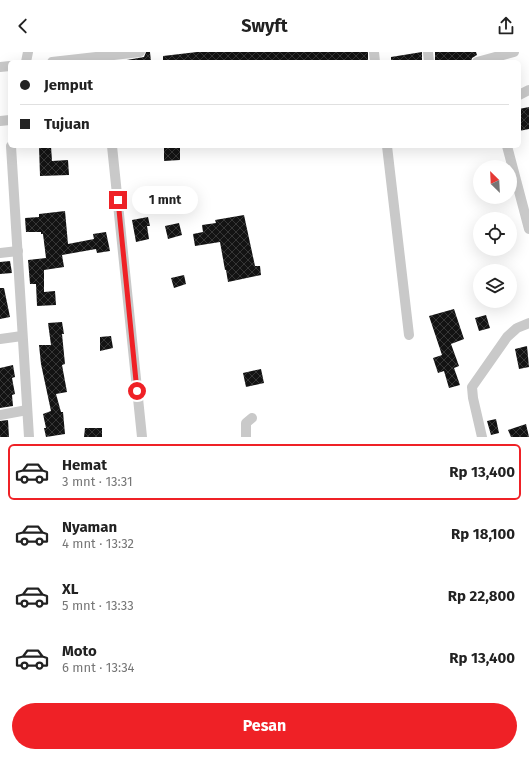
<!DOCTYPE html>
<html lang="id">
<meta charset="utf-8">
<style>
:root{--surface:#fff;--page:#f2f2f2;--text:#222;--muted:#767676;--line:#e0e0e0;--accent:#ef2126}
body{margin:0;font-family:"Fira Sans",sans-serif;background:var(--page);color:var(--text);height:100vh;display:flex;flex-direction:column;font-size:15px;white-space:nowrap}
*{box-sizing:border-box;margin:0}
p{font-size:13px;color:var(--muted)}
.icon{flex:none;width:22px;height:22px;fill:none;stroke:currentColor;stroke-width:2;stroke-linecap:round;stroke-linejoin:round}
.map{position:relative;height:385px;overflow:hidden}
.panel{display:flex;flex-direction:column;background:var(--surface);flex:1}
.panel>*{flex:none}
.top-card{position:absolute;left:8px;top:8px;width:513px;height:88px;border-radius:6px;box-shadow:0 4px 16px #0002;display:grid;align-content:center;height:88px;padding:0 12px;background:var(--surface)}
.needle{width:26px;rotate:336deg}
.buttons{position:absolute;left:473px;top:108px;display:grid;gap:8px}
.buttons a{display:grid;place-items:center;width:44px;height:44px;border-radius:50%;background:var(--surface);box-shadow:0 4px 16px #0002;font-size:20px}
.end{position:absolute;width:18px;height:18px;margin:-9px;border:5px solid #ef2126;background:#fff;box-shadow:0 0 0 2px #fff}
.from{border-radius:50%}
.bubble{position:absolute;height:28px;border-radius:14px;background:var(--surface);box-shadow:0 4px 16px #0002;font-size:13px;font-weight:700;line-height:28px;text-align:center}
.top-card b{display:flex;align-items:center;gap:14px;height:38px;font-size:15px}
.top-card b+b{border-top:1px solid var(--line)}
.top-card i{width:10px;height:10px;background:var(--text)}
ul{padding:7px 0 0;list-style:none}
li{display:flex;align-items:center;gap:12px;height:56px;margin:0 8px 6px;padding:0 4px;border:2px solid transparent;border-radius:6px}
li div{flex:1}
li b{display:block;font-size:15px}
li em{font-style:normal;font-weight:700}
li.current{border-color:var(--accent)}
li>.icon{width:36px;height:36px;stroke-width:1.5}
.primary-button{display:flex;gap:8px;margin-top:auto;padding:8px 12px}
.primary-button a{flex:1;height:46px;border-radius:24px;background:var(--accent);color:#fff;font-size:16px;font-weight:700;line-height:46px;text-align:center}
header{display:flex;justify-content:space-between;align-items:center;height:52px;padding:0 12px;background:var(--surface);font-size:18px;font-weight:700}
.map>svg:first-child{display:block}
.building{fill:url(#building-cross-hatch)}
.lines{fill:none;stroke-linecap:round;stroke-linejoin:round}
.street{stroke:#c9c9c9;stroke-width:10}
.route{stroke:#ef2126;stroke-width:5}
</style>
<header><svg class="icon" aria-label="back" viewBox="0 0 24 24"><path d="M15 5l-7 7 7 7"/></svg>Swyft<svg class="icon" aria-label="share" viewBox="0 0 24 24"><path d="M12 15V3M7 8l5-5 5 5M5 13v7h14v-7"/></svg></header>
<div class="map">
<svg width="529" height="385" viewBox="0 0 529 385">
<defs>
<pattern id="building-cross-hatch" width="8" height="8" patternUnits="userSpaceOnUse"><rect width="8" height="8" fill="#131313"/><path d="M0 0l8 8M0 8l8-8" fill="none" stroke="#363636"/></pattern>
</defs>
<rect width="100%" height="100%" fill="#fff"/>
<g class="building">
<path d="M 146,0 L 150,0 L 151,10 L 121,10 L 121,9 L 144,5 Z"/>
<path d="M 197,0 L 368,0 L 368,10 L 163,10 L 163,4 Z"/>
<path d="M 422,0 L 422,10 L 391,10 L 391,5 Z"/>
<path d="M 435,0 L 476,0 L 477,3 L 472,6 L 471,10 L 435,10 Z"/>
<path d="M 529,55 L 529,77 L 519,79 L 519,57 Z"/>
<path d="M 39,94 L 51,94 L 52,109 L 68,108 L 69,123 L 40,124 Z"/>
<path d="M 164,94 L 180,94 L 180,108 L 164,109 Z"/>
<path d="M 65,159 L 68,192 L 94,187 L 93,182 L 106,180 L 110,199 L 97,201 L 96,197 L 62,203 L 64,215 L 44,218 L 44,240 L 55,239 L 56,253 L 37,254 L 36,232 L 30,232 L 28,208 L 46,206 L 43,182 L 41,182 L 41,180 L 26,180 L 25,166 L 39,165 L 39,162 Z"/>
<path d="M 244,163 L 255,214 L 260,214 L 261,223 L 228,230 L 226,218 L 225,218 L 220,190 L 195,194 L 193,182 L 203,180 L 202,173 L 216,171 L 215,168 Z"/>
<path d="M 148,165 L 150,174 L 147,174 L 149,187 L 136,190 L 132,168 Z"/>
<path d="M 179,171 L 182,183 L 168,187 L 165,174 Z"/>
<path d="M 10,209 L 12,221 L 0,222 L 0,210 Z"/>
<path d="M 184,223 L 186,232 L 174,236 L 171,226 Z"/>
<path d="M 0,236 L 4,236 L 10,265 L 0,267 Z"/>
<path d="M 454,257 L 464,287 L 451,292 L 459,314 L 454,316 L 460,333 L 449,336 L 444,319 L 438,321 L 433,306 L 442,303 L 429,264 Z"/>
<path d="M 486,263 L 490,276 L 479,279 L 475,266 Z"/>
<path d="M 62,270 L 64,282 L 62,282 L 65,312 L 62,313 L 67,340 L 56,342 L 61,360 L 63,360 L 65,382 L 46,385 L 44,376 L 46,376 L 43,362 L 51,359 L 41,312 L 39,293 L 51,293 L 48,271 Z"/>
<path d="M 111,284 L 113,296 L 100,299 L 100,285 Z"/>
<path d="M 527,294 L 529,315 L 519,317 L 515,297 Z"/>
<path d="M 13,313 L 15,325 L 12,326 L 15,342 L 12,343 L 13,354 L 0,356 L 0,316 Z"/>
<path d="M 261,317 L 264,331 L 246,335 L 243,321 Z"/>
<path d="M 496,367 L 499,381 L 491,383 L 487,369 Z"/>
<path d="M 8,368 L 9,385 L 0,385 L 0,369 Z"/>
<path d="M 526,372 L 529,385 L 511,385 L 508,378 Z"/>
<path d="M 85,376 L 102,376 L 102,385 L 84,385 Z"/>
</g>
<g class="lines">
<g class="street">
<path d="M 374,0 L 375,10"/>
<path d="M 428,0 L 429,10"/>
<path d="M 26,10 L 28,0"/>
<path d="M 52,10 L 140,0"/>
<path d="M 477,10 L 514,0"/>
<path d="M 0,15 L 10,14"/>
<path d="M 519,43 L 529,38"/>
<path d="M 0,69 L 10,68"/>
<path d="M 11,94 L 29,385"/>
<path d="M 112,94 L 142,385"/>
<path d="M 387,94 L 409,283"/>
<path d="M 507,94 L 529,177"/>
<path d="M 0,201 L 18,199"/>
<path d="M 0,287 L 22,284"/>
<path d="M 0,363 L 27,358"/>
<path d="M 246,385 L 246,371 L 252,366"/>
<path d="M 482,385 L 473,346 L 472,335 L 507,285 L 517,276 L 529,271"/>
</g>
</g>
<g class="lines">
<path class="route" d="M 118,148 L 137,339"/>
</g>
</svg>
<div class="buttons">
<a><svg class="needle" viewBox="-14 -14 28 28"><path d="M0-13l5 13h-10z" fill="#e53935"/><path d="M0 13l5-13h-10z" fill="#767676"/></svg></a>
<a><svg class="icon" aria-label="locate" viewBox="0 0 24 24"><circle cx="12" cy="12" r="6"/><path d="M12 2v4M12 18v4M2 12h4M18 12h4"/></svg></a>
<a><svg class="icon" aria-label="layers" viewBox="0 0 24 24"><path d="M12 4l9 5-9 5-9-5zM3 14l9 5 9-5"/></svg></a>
</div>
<i class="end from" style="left:137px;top:339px"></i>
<i class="end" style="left:118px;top:148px"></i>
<div class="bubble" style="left:132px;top:134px;width:66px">1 mnt</div>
<div class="top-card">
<b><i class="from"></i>Jemput</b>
<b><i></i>Tujuan</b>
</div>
</div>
<section class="panel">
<ul>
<li class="current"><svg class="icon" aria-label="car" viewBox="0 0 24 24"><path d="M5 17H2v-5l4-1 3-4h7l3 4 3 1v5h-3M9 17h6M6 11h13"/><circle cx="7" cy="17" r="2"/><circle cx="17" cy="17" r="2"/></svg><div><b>Hemat</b><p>3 mnt · 13:31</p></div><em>Rp 13,400</em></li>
<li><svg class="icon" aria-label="car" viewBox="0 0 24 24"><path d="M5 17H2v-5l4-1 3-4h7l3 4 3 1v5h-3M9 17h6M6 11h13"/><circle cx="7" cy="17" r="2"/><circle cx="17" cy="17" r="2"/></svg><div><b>Nyaman</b><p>4 mnt · 13:32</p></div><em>Rp 18,100</em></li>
<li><svg class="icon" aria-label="car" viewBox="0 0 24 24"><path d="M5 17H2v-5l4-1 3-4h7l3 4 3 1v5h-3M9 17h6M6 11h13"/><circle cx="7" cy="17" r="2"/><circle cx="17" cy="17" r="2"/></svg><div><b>XL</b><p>5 mnt · 13:33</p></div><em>Rp 22,800</em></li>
<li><svg class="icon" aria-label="car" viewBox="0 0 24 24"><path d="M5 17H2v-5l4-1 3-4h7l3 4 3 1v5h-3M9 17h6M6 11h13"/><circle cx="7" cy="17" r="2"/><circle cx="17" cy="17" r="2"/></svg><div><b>Moto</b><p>6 mnt · 13:34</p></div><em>Rp 13,400</em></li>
</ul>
<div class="primary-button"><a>Pesan</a></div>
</section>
